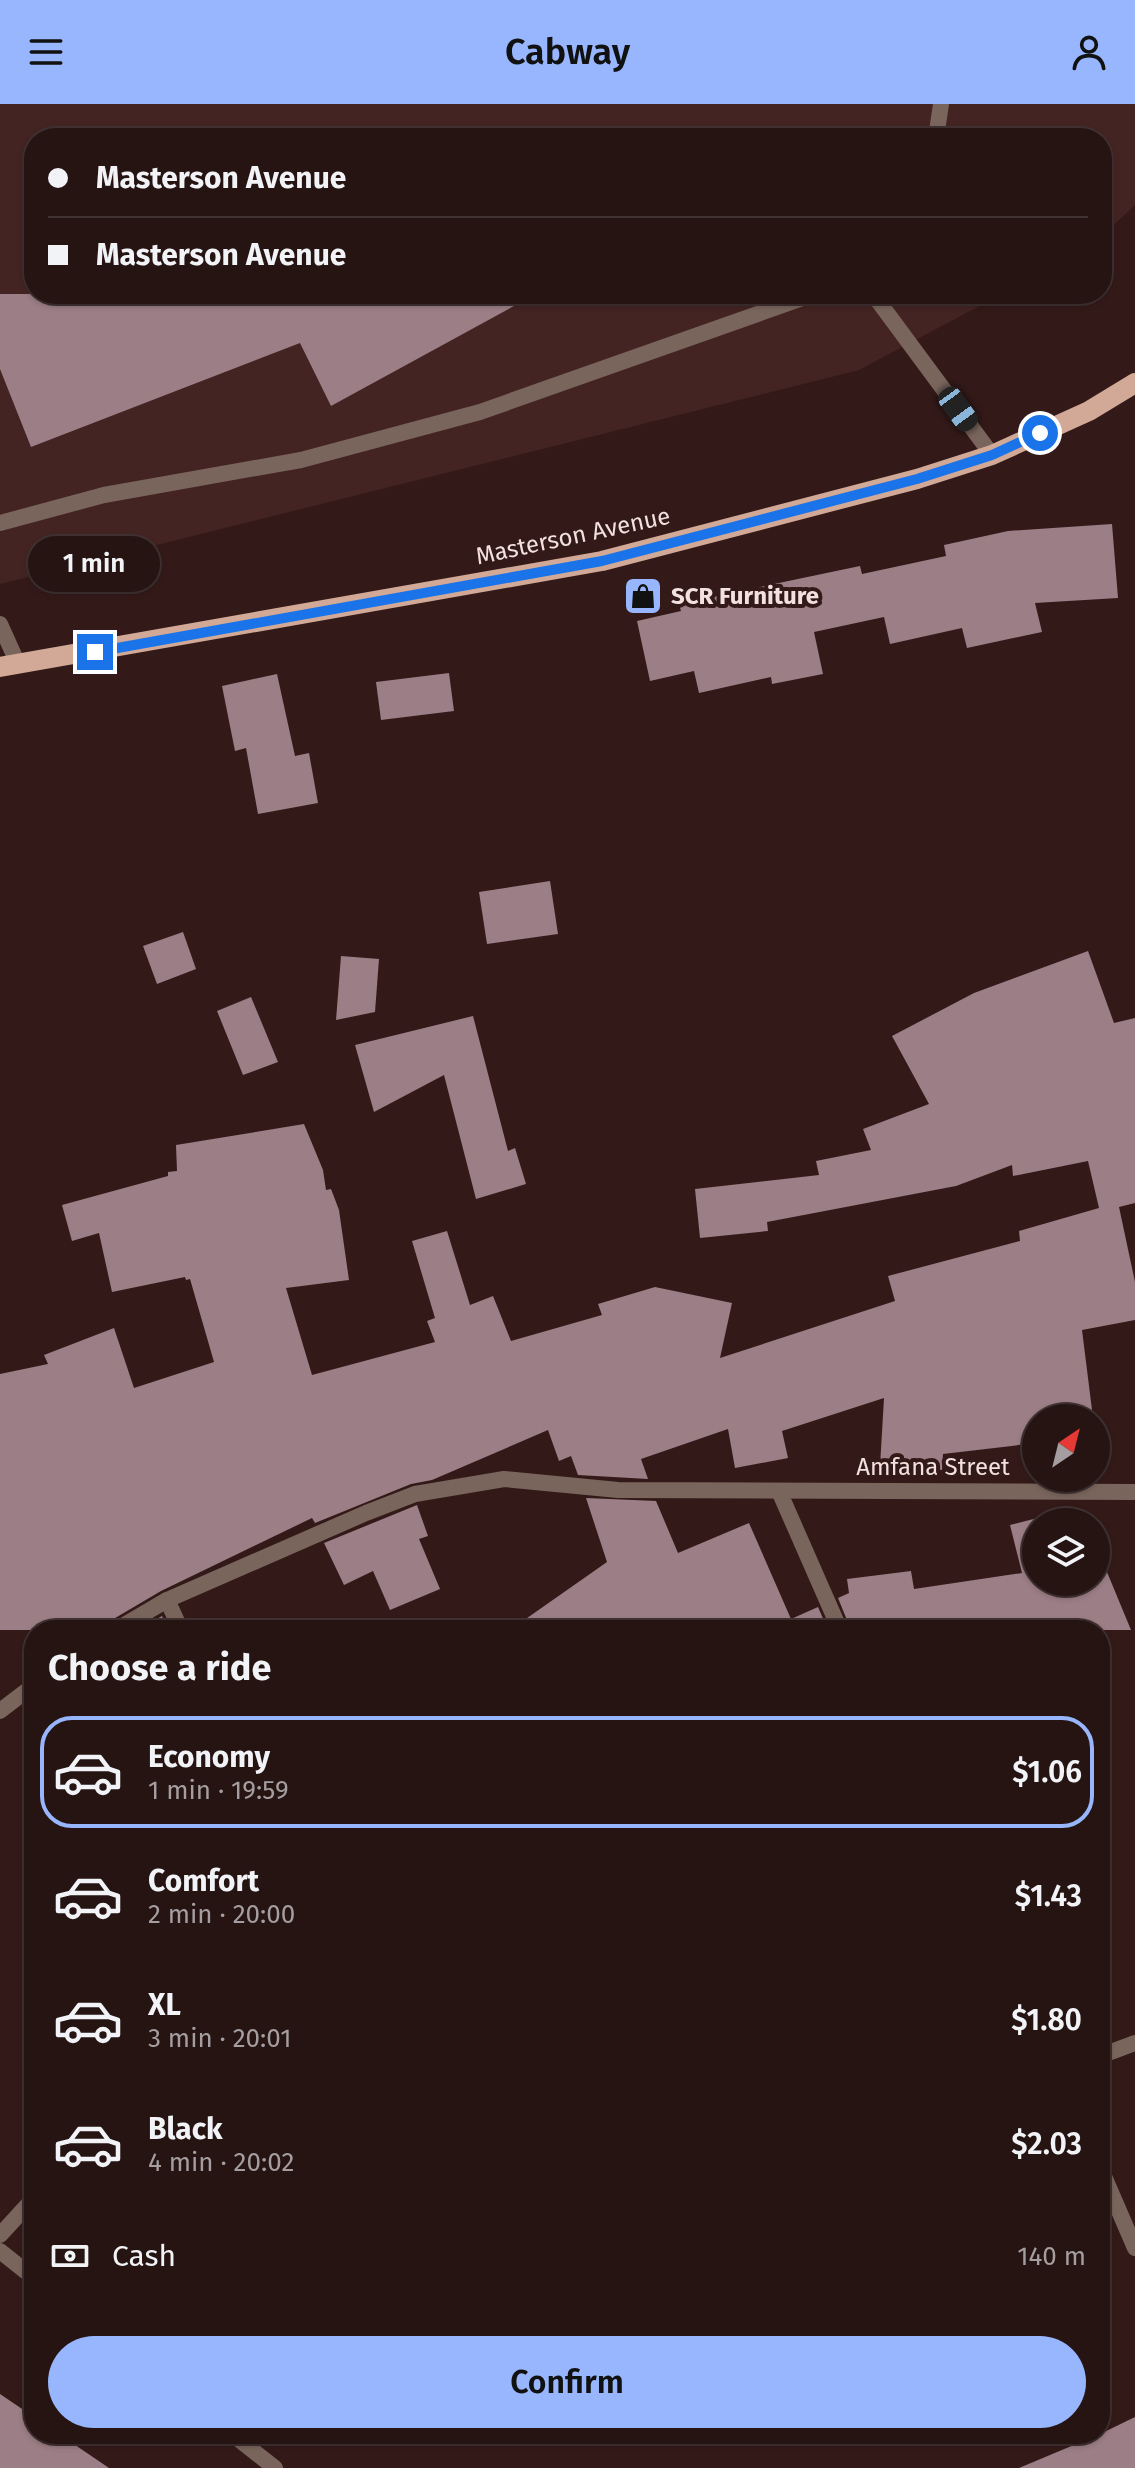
<!DOCTYPE html>
<meta charset="utf-8">
<style>
:root{--surface:#261413;--page:#2e1d1c;--text:#f1f3f6;--muted:#a49ea0;--line:#423333;--accent:#97b6fd}
body{margin:0;font-family:"Fira Sans",sans-serif;background:var(--page);color:var(--text);height:100vh;display:flex;flex-direction:column;font-size:30px;white-space:nowrap}
*{box-sizing:border-box;margin:0}
p{font-size:26px;color:var(--muted)}
.icon{flex:none;width:44px;height:44px;fill:none;stroke:currentColor;stroke-width:2;stroke-linecap:round;stroke-linejoin:round}
.map{position:relative;flex:1;overflow:hidden}
.sheet{position:absolute;left:24px;top:1516px;width:1086px;height:824px;display:flex;flex-direction:column;background:var(--surface);border-radius:32px;box-shadow:0 2px 6px #0004,0 0 0 2px var(--line)}
.sheet>*{flex:none}
.guide{position:absolute;left:24px;top:24px;width:1088px;height:176px;border-radius:32px;box-shadow:0 2px 6px #0004,0 0 0 2px var(--line);display:grid;align-content:center;height:176px;padding:0 24px;background:var(--surface)}
.needle{width:52px;rotate:35deg}
.tools{position:absolute;left:1022px;top:1300px;display:grid;gap:16px}
.tools a{display:grid;place-items:center;width:88px;height:88px;border-radius:50%;background:var(--surface);box-shadow:0 2px 6px #0004,0 0 0 2px var(--line);font-size:40px}
.end{position:absolute;width:36px;height:36px;margin:-18px;border:10px solid #1a73e8;background:#fff;box-shadow:0 0 0 4px #fff}
.from{border-radius:50%}
.bubble{position:absolute;height:56px;border-radius:28px;background:var(--surface);box-shadow:0 2px 6px #0004,0 0 0 2px var(--line);font-size:26px;font-weight:600;line-height:56px;text-align:center}
.car{position:absolute;width:24px;height:48px;margin:-24px -12px;border-radius:10px;box-shadow:0 0 6px 2px #0007;background:linear-gradient(#222 24%,#8ab4d8 0 40%,#222 0 76%,#8ab4d8 0 86%,#222 0)}
.guide b{display:flex;align-items:center;gap:28px;height:76px;font-size:30px}
.guide b+b{border-top:2px solid var(--line)}
.guide i{width:20px;height:20px;background:var(--text)}
ul{padding:0;list-style:none}
li{display:flex;align-items:center;gap:24px;height:112px;margin:0 16px 12px;padding:0 8px;border:4px solid transparent;border-radius:32px}
li div{flex:1}
li b{display:block;font-size:30px}
li em{font-style:normal;font-weight:600}
li.active{border-color:var(--accent)}
li>.icon{width:72px;height:72px;stroke-width:1.5}
h2{padding:0 24px;font-size:36px;line-height:96px}
.pay{display:flex;align-items:center;gap:20px;height:88px;padding:0 24px;font-size:30px}
.pay p{margin-inline-start:auto}
.primary-button{display:flex;gap:16px;margin-top:auto;padding:16px 24px}
.primary-button a{flex:1;height:92px;border-radius:48px;background:var(--accent);color:#111;font-size:32px;font-weight:600;line-height:92px;text-align:center}
header{display:flex;justify-content:space-between;align-items:center;height:104px;padding:0 24px;background:var(--accent);color:#111;font-size:36px;font-weight:600}
.map>svg:first-child{display:block}
.built{fill:#432423}
.building{fill:#9c7e86}
.lines{fill:none;stroke-linecap:round;stroke-linejoin:round}
.lane{stroke:#79655c;stroke-width:16}
.street{stroke:#79655c;stroke-width:16}
.primary{stroke:#d1a996;stroke-width:20}
.route{stroke:#1a73e8;stroke-width:10}
.labels{text-anchor:middle;stroke-width:8;stroke-linejoin:round;paint-order:stroke}
.street-label{font-size:24px;fill:#f2e1df;stroke:#331a19}
.poi-label{font-size:24px;font-weight:bold;fill:#f2e1df;stroke:#331a19;text-anchor:start}
</style>
<header><svg class="icon" aria-label="menu" viewBox="0 0 24 24"><path d="M4 6h16M4 12h16M4 18h16"/></svg>Cabway<svg class="icon" aria-label="person" viewBox="0 0 24 24"><circle cx="12" cy="8" r="4"/><path d="M4 21q1-7 8-7t8 7"/></svg></header>
<div class="map">
<svg width="1135" height="2364" viewBox="0 0 1135 2364">
<rect width="100%" height="100%" fill="#331a19"/>
<path class="built" d="M 0,0 L 1135,0 L 1135,101 L 1102,132 L 1102,34 L 34,34 L 34,190 L 1002,190 L 859,266 L 0,480 Z"/>
<g class="building">
<path d="M 0,190 L 536,190 L 331,302 L 300,239 L 31,343 L 0,265 Z"/>
<path d="M 1112,420 L 1118,494 L 1035,499 L 1042,528 L 967,544 L 962,524 L 890,540 L 884,513 L 814,528 L 823,570 L 772,580 L 771,573 L 699,589 L 694,567 L 650,577 L 637,517 L 681,507 L 679,500 L 860,462 L 862,470 L 946,452 L 944,441 L 1008,427 Z"/>
<path d="M 449,569 L 454,607 L 381,616 L 376,578 Z"/>
<path d="M 277,570 L 295,652 L 309,649 L 318,699 L 258,710 L 246,644 L 235,647 L 222,582 Z"/>
<path d="M 550,777 L 558,830 L 487,840 L 479,788 Z"/>
<path d="M 183,828 L 196,865 L 157,880 L 143,842 Z"/>
<path d="M 1088,847 L 1114,919 L 1135,914 L 1135,1099 L 1119,1103 L 1135,1178 L 1135,1216 L 1082,1226 L 1093,1314 L 1036,1314 L 1036,1339 L 943,1350 L 942,1366 L 880,1362 L 884,1294 L 782,1327 L 788,1354 L 735,1364 L 728,1325 L 641,1355 L 648,1375 L 578,1371 L 571,1352 L 559,1357 L 548,1326 L 432,1376 L 411,1380 L 315,1419 L 312,1414 L 161,1487 L 110,1517 L 105,1526 L 0,1526 L 0,1270 L 48,1260 L 44,1251 L 114,1224 L 134,1284 L 214,1258 L 190,1175 L 186,1176 L 185,1173 L 112,1188 L 99,1129 L 72,1137 L 62,1101 L 168,1072 L 168,1068 L 177,1067 L 176,1041 L 304,1020 L 323,1066 L 326,1086 L 331,1085 L 339,1106 L 349,1176 L 286,1184 L 312,1271 L 435,1238 L 427,1217 L 435,1214 L 412,1137 L 447,1127 L 470,1201 L 493,1192 L 511,1237 L 602,1211 L 598,1200 L 655,1183 L 732,1199 L 720,1254 L 895,1197 L 888,1172 L 1020,1137 L 1019,1127 L 1099,1104 L 1088,1057 L 1013,1072 L 1012,1061 L 956,1082 L 767,1118 L 768,1127 L 700,1134 L 695,1085 L 819,1071 L 816,1057 L 871,1046 L 863,1025 L 929,1000 L 892,932 L 974,889 Z"/>
<path d="M 341,852 L 379,855 L 375,908 L 336,916 Z"/>
<path d="M 251,893 L 278,958 L 243,971 L 217,907 Z"/>
<path d="M 473,912 L 508,1047 L 515,1044 L 526,1080 L 476,1095 L 444,971 L 374,1008 L 355,941 Z"/>
<path d="M 586,1394 L 656,1397 L 678,1449 L 749,1419 L 791,1515 L 818,1503 L 828,1526 L 510,1526 L 607,1458 Z"/>
<path d="M 417,1401 L 428,1432 L 419,1435 L 440,1485 L 390,1506 L 373,1467 L 344,1481 L 324,1439 Z"/>
<path d="M 1077,1404 L 1080,1418 L 1036,1418 L 1036,1478 L 1096,1478 L 1096,1472 L 1107,1468 L 1131,1526 L 851,1526 L 838,1494 L 849,1489 L 847,1475 L 911,1467 L 914,1485 L 1022,1469 L 1010,1421 Z"/>
<path d="M 162,1512 L 169,1526 L 138,1526 Z"/>
<path d="M 0,2290 L 34,2313 L 34,2330 L 59,2330 L 109,2364 L 0,2364 Z"/>
<path d="M 1135,2313 L 1135,2364 L 1019,2364 L 1100,2330 Z"/>
</g>
<g class="lines">
<g class="lane">
<path d="M 936,34 L 941,0"/>
<path d="M 873,190 L 992,351"/>
<path d="M 0,419 L 104,391 L 301,356 L 480,308 L 814,190"/>
<path d="M 0,520 L 18,560"/>
</g>
<g class="street">
<path d="M 779,1387 L 840,1526"/>
<path d="M 167,1496 L 181,1526"/>
<path d="M 116,1526 L 167,1496 L 366,1409 L 415,1390 L 504,1375 L 618,1386 L 1135,1388"/>
<path d="M 0,1607 L 34,1581"/>
<path d="M 1100,1952 L 1135,1939"/>
<path d="M 1100,2063 L 1135,2144"/>
<path d="M 0,2131 L 34,2094"/>
<path d="M 0,2147 L 34,2174"/>
<path d="M 232,2330 L 275,2364"/>
</g>
<path class="primary" d="M 0,563 L 602,457 L 917,375 L 992,351 L 1089,307 L 1135,279"/>
</g>
<g class="lines">
<path class="route" d="M 95,548 L 602,457 L 917,375 L 992,351 L 1040,329"/>
</g>
<defs>
<g id="shop-square" transform="scale(2)"><rect x="-9" y="-9" width="18" height="18" rx="4" fill="#97b6fd" stroke="#331a19"/><path d="M-5-2.5h2.3a2.7 3.5 0 0 1 5.4 0H5L5.5 6h-11ZM-1.5-2.5h3a1.5 2.3 0 0 0-3 0Z" fill="#111"/></g>
</defs>
<g fill-rule="evenodd">
<use href="#shop-square" x="643" y="492"/>
</g>
<g class="labels">
<g class="street-label">
<text transform="translate(573 432) rotate(-12)" y="8">Masterson Avenue</text>
<text x="933" y="1371">Amfana Street</text>
</g>
<g class="poi-label">
<text x="671" y="500">SCR Furniture</text>
</g>
</g>
</svg>
<div class="tools">
<a><svg class="needle" viewBox="-14 -14 28 28"><path d="M0-13l5 13h-10z" fill="#e53935"/><path d="M0 13l5-13h-10z" fill="#a49ea0"/></svg></a>
<a><svg class="icon" aria-label="layers" viewBox="0 0 24 24"><path d="M12 4l9 5-9 5-9-5zM3 14l9 5 9-5"/></svg></a>
</div>
<i class="end from" style="left:1040px;top:329px"></i>
<i class="end" style="left:95px;top:548px"></i>
<div class="bubble" style="left:28px;top:432px;width:132px">1 min</div>
<i class="car" style="left:958px;top:305px;rotate:144deg"></i>
<div class="guide">
<b><i class="from"></i>Masterson Avenue</b>
<b><i></i>Masterson Avenue</b>
</div>
<section class="sheet">
<h2>Choose a ride</h2>
<ul>
<li class="active"><svg class="icon" aria-label="car" viewBox="0 0 24 24"><path d="M5 17H2v-5l4-1 3-4h7l3 4 3 1v5h-3M9 17h6M6 11h13"/><circle cx="7" cy="17" r="2"/><circle cx="17" cy="17" r="2"/></svg><div><b>Economy</b><p>1 min · 19:59</p></div><em>$1.06</em></li>
<li><svg class="icon" aria-label="car" viewBox="0 0 24 24"><path d="M5 17H2v-5l4-1 3-4h7l3 4 3 1v5h-3M9 17h6M6 11h13"/><circle cx="7" cy="17" r="2"/><circle cx="17" cy="17" r="2"/></svg><div><b>Comfort</b><p>2 min · 20:00</p></div><em>$1.43</em></li>
<li><svg class="icon" aria-label="car" viewBox="0 0 24 24"><path d="M5 17H2v-5l4-1 3-4h7l3 4 3 1v5h-3M9 17h6M6 11h13"/><circle cx="7" cy="17" r="2"/><circle cx="17" cy="17" r="2"/></svg><div><b>XL</b><p>3 min · 20:01</p></div><em>$1.80</em></li>
<li><svg class="icon" aria-label="car" viewBox="0 0 24 24"><path d="M5 17H2v-5l4-1 3-4h7l3 4 3 1v5h-3M9 17h6M6 11h13"/><circle cx="7" cy="17" r="2"/><circle cx="17" cy="17" r="2"/></svg><div><b>Black</b><p>4 min · 20:02</p></div><em>$2.03</em></li>
</ul>
<div class="pay"><svg class="icon" aria-label="cash" viewBox="0 0 24 24"><path d="M3 7h18v10H3z"/><circle cx="12" cy="12" r="2"/></svg>Cash<p>140 m</p></div>
<div class="primary-button"><a>Confirm</a></div>
</section>
</div>
